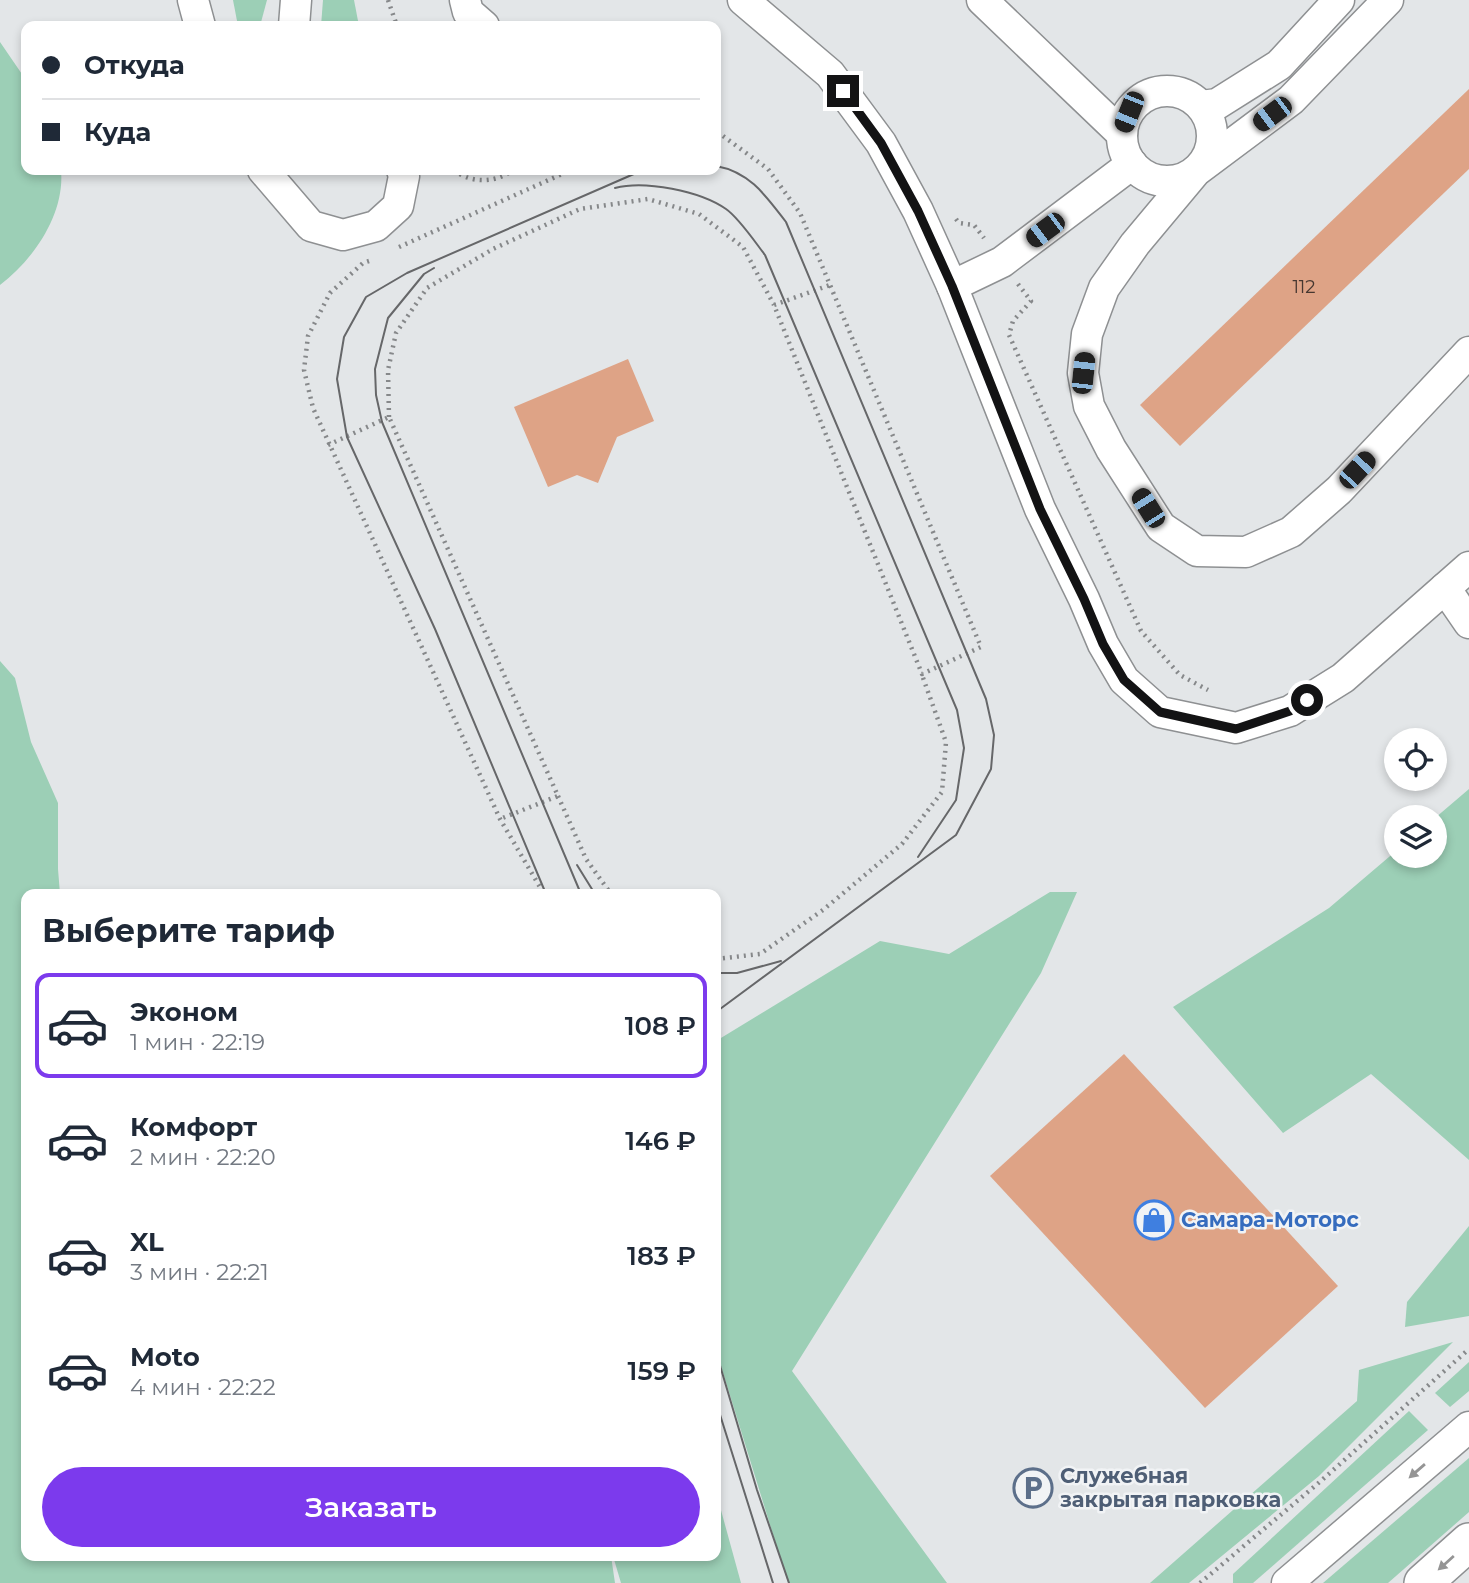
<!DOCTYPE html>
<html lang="ru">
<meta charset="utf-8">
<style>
:root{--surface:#fff;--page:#f6f6f7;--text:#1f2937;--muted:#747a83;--line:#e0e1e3;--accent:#7c3aed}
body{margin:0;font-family:Montserrat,sans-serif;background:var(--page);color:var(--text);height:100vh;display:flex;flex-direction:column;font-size:26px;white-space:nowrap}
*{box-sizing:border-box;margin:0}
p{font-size:23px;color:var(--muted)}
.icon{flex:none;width:38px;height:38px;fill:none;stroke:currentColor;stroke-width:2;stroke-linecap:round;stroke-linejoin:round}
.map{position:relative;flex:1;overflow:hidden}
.drawer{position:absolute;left:21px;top:889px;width:700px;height:672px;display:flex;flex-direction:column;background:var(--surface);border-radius:14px;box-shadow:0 4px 10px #0003}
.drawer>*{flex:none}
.banner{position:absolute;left:21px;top:21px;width:700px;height:154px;border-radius:14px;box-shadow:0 4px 10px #0003;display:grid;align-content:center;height:154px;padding:0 21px;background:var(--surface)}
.buttons{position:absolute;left:1384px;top:728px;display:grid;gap:14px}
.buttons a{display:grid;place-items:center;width:63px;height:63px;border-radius:50%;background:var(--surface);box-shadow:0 4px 10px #0003;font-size:35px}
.end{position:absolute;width:32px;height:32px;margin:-16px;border:9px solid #131314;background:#fff;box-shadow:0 0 0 4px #fff}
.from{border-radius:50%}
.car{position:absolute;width:21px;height:42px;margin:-21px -10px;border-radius:9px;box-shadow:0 0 5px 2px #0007;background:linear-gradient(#222 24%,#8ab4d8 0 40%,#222 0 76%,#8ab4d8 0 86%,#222 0)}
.banner b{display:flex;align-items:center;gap:24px;height:66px;font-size:26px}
.banner b+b{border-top:2px solid var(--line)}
.banner i{width:18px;height:18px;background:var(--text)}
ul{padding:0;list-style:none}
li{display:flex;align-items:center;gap:21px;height:105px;margin:0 14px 10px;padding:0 7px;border:4px solid transparent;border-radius:14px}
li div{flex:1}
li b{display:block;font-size:26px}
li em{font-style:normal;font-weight:600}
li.active{border-color:var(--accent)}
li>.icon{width:63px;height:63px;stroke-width:1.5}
h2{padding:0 21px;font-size:32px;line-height:84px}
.action{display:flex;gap:14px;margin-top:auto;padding:14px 21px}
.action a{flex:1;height:80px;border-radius:42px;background:var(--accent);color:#fff;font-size:28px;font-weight:600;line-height:80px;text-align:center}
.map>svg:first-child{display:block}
.green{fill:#9ccfb6}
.building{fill:#dea386}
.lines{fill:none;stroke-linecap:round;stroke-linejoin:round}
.minor-casing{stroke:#8e9092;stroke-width:33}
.major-casing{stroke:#8e9092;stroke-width:40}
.path{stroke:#86888a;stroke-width:4.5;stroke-dasharray:2 5;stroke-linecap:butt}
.minor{stroke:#fff;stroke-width:30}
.major{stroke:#fff;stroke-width:37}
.tram{stroke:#666769;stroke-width:2}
.oneway{fill:#959595}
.route{stroke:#131314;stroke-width:9}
.labels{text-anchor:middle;stroke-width:5;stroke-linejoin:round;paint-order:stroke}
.number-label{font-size:18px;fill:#463730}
.shop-label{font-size:21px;font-weight:bold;fill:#366cbe;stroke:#f1f3f5;text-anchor:start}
.service-label{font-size:21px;font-weight:bold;fill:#4e5e75;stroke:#f1f3f5;text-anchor:start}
</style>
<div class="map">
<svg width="1469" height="1583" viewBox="0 0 1469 1583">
<rect width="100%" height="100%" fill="#e3e6e8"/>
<g class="green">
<path d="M 233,0 L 267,0 L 260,26 L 238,26 Z"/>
<path d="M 323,0 L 354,0 L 359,26 L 321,26 Z"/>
<path d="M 0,42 L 26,80 L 26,170 L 61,170 C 65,214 34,259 0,285 Z"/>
<path d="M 0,661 L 15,678 L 31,742 L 58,803 L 58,869 L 60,894 L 26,894 L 26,1556 L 611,1556 L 615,1583 L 0,1583 Z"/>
<path d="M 1469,789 L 1469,1160 L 1371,1074 L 1283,1133 L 1173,1007 L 1329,908 L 1396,851 L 1396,856 L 1435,856 L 1435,818 Z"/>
<path d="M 1050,892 L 1077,892 L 1041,973 L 792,1371 L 947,1583 L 788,1583 L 716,1350 L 716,1041 L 880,941 L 949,954 Z"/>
<path d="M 1469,1226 L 1469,1316 L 1405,1327 L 1407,1302 Z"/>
<path d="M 1453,1342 L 1319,1476 L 1189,1583 L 1150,1583 L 1357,1401 L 1359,1370 Z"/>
<path d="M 1469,1362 L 1469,1391 L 1450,1407 L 1435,1393 Z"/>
<path d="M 1409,1411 L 1428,1430 L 1253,1583 L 1233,1583 L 1233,1574 Z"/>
<path d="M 1469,1458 L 1469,1512 L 1388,1583 L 1323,1583 Z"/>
<path d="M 716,1492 L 741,1583 L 621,1583 L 613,1556 L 716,1556 Z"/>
</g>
<g class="building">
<path d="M 1469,89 L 1469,169 L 1180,446 L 1140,405 Z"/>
<path d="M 628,359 L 654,421 L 617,437 L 598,483 L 577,475 L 548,487 L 514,407 Z"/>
<path d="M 1124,1054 L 1338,1286 L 1205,1408 L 990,1176 Z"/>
</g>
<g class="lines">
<g class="minor-casing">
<g id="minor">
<path d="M 193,0 L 200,26"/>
<path d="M 465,0 L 468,12 L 484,26"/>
<path d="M 743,0 L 830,74 L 881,143 L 918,211 L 952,286 L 1040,509 L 1084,599 L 1103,644 L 1124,680 L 1160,712 L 1236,728 L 1290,711 L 1343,678 L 1469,567"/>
<path d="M 982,0 L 1122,134"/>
<path d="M 1388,0 L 1291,100 L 1196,171 L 1135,244 L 1104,288 L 1087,334 L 1083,373 L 1089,406 L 1111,449 L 1161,527 L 1197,551 L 1246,552 L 1291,532 L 1339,490 L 1469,352"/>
<path d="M 294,26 L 296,0"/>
<circle cx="1167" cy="136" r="45"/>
<path d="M 1201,106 L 1217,104 L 1279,65 L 1339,0"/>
<path d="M 263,170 L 311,226 L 343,235 L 376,226 L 398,206 L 404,176 L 402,170"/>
<path d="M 952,286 L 1002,262 L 1132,164"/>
<path d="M 1445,588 L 1469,623"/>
<path d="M 1287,1583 L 1469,1427"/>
</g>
</g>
<g class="major-casing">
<path id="major" d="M 1423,1583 L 1469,1542"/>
</g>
<g class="path">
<path d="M 388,0 L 397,26"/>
<path d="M 716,136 L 723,136 L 768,169 L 800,213 L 981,647 L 922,674 L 774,305 L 830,285"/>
<path d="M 454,170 C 471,184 496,183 513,170"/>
<path d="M 956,219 L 959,223 L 974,225 L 984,238"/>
<path d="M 399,247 L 571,170"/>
<path d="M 369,261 L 363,263 L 330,293 L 308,336 L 304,370 L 313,408 L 500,819 L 544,894"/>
<path d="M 1018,284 L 1031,301 L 1013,321 L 1009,335 L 1141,631 L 1180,675 L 1208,690"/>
<path d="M 389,417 L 388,370 L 396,333 L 427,288 L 493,249 L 580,209 L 648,199 L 699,214 L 743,247 L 774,305"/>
<path d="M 328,445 L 389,417 L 558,796 L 500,819"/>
<path d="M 558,796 L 586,859 L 611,894"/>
<path d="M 716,959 L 760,954 L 823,910 L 902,844 L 942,792 L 946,742 L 922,675"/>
<path d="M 1200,1583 L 1322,1480 L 1469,1349"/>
</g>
<use href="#minor" class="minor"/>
<use href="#major" class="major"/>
<g class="tram">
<path d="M 716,166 C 750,172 766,196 786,222 L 986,699 L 994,735 L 991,769 L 956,835 L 716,1012"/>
<path d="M 615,188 C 645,180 700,191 726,209 C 739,218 755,242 765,255 L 957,710 L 964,748 L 956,800 L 918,857"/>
<path d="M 434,268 L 424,274 L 388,318 L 375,369 L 376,395 L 382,422 L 581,894"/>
<path d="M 577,865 L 595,894"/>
<path d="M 546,894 L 435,629 L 347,437 L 337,379 L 344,337 L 366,297 L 407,273 L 643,170"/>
<path d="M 716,973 L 737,973 L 781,961"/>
<path d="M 716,1352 L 757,1490 L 789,1583"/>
<path d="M 716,1402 L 773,1583"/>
</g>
</g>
<defs><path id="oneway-solid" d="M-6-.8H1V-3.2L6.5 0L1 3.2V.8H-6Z" transform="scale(1.75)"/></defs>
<g class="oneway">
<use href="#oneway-solid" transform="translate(1417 1471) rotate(139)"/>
<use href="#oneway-solid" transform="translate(1446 1563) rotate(138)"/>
</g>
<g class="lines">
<path class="route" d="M 843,91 L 881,143 L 918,211 L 952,286 L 1040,509 L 1084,599 L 1103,644 L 1124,680 L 1160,712 L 1236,729 L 1290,711 L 1307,700"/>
</g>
<defs>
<g id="shop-ring" transform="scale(2.0125)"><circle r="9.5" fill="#f1f3f5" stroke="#3f7fe0" stroke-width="1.5"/><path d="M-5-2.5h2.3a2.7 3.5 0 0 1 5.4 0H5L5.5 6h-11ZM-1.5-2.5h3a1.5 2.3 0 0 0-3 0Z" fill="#3f7fe0"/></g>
<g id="parking-ring" transform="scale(2.0125)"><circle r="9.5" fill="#f1f3f5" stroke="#5c6f8a" stroke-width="1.5"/><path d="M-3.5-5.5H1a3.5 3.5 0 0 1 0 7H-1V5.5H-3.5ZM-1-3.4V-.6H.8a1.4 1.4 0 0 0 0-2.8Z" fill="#5c6f8a"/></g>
</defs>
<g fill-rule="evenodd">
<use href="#shop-ring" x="1154" y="1220"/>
<use href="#parking-ring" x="1033" y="1488"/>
</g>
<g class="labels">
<g class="number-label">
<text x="1304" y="293">112</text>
</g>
<g class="shop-label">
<text x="1181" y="1227">Самара-Моторс</text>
</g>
<g class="service-label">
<text x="1060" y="1483">Служебная<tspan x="1060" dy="24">закрытая парковка</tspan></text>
</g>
</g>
</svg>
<div class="buttons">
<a><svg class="icon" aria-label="locate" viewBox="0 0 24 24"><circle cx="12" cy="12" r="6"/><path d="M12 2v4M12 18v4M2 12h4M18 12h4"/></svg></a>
<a><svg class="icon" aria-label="layers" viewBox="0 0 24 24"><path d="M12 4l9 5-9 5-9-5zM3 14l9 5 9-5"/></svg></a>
</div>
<i class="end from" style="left:1307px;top:700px"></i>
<i class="end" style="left:843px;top:91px"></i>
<i class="car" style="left:1129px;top:112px;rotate:202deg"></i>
<i class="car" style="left:1272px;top:114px;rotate:233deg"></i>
<i class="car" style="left:1045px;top:230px;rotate:233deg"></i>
<i class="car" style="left:1083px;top:373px;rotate:6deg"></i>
<i class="car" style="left:1357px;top:470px;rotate:43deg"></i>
<i class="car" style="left:1148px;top:508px;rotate:328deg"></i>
<div class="banner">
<b><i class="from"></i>Откуда</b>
<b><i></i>Куда</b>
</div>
<section class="drawer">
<h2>Выберите тариф</h2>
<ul>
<li class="active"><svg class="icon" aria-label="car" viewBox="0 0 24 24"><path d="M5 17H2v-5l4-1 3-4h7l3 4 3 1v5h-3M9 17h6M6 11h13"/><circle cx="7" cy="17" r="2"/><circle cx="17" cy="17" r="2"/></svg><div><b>Эконом</b><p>1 мин · 22:19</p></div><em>108 ₽</em></li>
<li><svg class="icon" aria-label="car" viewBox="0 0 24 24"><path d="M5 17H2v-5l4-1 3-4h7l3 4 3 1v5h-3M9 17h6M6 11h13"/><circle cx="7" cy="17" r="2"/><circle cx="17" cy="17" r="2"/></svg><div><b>Комфорт</b><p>2 мин · 22:20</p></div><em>146 ₽</em></li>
<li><svg class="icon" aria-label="car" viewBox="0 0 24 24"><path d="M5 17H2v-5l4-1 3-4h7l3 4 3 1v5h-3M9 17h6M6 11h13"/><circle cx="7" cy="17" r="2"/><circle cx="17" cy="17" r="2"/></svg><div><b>XL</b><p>3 мин · 22:21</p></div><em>183 ₽</em></li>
<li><svg class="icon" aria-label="car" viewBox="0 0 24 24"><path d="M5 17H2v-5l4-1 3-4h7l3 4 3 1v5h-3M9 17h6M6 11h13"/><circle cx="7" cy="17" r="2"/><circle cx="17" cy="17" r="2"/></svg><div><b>Moto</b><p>4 мин · 22:22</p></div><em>159 ₽</em></li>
</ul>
<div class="action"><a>Заказать</a></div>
</section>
</div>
